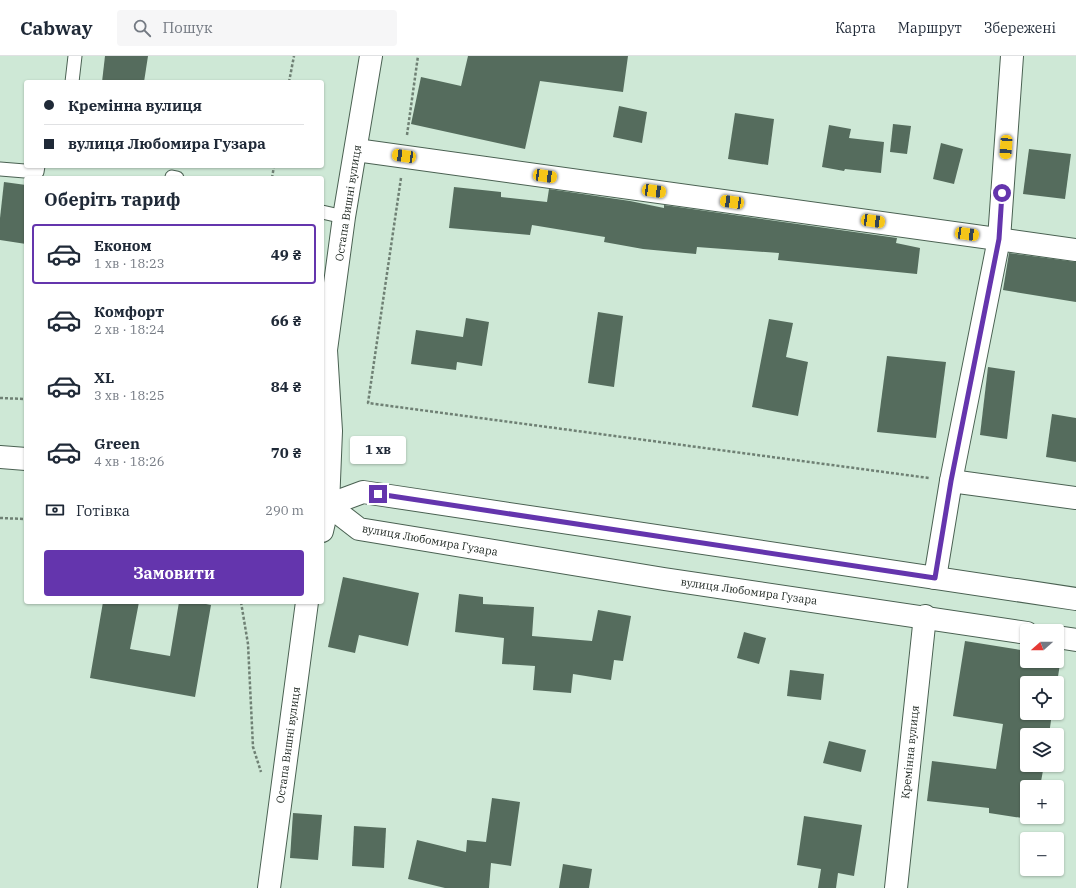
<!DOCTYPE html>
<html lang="uk">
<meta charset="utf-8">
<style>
:root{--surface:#fff;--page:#f6f6f7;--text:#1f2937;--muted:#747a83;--line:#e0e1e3;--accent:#6435ad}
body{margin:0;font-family:"IBM Plex Serif",serif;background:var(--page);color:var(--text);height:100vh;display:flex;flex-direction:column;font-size:15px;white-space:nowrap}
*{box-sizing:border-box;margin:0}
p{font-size:13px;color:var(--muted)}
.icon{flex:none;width:22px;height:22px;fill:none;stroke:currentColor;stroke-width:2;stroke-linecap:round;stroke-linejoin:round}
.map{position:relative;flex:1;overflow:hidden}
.side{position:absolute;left:24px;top:120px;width:300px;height:428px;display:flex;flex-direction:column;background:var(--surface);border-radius:4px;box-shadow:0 1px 3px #0004}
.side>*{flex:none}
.guide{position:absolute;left:24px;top:24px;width:300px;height:88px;border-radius:4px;box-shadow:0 1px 3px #0004;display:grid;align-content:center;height:88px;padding:0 20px;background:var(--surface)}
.needle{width:26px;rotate:249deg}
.tools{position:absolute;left:1020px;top:568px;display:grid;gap:8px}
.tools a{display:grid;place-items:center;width:44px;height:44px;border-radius:4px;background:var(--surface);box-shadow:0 1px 3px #0004;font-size:20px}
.end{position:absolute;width:18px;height:18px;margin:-9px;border:5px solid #6435ad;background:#fff;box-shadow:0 0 0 2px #fff}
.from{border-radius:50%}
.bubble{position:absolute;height:28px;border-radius:4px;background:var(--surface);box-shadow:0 1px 3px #0004;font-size:13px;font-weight:700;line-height:28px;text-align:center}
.car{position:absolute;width:12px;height:24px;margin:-12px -6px;border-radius:5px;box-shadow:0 0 3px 1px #0007;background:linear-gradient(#f5c518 24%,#345 0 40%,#f5c518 0 76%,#345 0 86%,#f5c518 0)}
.guide b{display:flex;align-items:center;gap:14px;height:38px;font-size:15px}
.guide b+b{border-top:1px solid var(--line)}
.guide i{width:10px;height:10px;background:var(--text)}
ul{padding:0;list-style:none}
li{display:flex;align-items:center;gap:12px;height:60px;margin:0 8px 6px;padding:0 12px;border:2px solid transparent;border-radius:4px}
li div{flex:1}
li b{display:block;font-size:15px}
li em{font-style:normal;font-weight:700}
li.selected{border-color:var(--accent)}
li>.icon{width:36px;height:36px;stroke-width:1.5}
h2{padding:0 20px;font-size:18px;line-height:48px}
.pay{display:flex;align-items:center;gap:10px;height:44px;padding:0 20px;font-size:15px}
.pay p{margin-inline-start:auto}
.cta{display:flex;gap:8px;margin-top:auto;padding:8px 20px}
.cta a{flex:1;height:46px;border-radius:4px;background:var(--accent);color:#fff;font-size:16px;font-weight:700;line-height:46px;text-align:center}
header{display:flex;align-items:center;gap:24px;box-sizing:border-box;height:56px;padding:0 20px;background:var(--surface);border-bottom:1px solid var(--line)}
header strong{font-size:19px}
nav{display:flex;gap:22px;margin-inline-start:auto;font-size:14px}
.search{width:280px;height:36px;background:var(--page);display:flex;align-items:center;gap:10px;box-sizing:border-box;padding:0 14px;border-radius:4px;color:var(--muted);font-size:15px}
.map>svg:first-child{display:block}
.building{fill:#556c5d}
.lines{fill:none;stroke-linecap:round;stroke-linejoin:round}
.lane-casing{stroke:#4a6152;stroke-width:15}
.street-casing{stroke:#4a6152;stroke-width:24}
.secondary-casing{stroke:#4a6152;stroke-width:24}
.path{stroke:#6f8074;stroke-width:2.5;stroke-dasharray:3 2;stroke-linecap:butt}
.lane{stroke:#fff;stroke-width:13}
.street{stroke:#fff;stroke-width:22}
.secondary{stroke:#fff;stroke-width:22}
.route{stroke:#6435ad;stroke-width:5}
.labels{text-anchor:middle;stroke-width:4;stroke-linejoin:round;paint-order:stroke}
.street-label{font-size:11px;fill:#1b241e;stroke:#fff}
</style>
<header>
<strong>Cabway</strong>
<div class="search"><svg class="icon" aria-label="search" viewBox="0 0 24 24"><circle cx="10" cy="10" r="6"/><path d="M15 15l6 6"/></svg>Пошук</div>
<nav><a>Карта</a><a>Маршрут</a><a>Збережені</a></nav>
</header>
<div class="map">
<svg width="1076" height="832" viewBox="0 0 1076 832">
<rect width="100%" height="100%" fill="#cee8d6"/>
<g class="building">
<path d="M 105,0 L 148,0 L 144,26 L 102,26 Z"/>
<path d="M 468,0 L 628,0 L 623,36 L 540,25 L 525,93 L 411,68 L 421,21 L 461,30 Z"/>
<path d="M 619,50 L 647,56 L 642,87 L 613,81 Z"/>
<path d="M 735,57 L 774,63 L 768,109 L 728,103 Z"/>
<path d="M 893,68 L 911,70 L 907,98 L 890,96 Z"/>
<path d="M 829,69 L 851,73 L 849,82 L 884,86 L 881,117 L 845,113 L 844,115 L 822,111 Z"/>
<path d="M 941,87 L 963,93 L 954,128 L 933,123 Z"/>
<path d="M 1029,93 L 1071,98 L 1065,143 L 1023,138 Z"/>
<path d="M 4,126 L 26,129 L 26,188 L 0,184 L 0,162 Z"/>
<path d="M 454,131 L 501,136 L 501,141 L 547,146 L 549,133 L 630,145 L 664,152 L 664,149 L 897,182 L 896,187 L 920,192 L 917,218 L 778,204 L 779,197 L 697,191 L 696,198 L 643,193 L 604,186 L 605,181 L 532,169 L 530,179 L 449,172 Z"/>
<path d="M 1009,197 L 1076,206 L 1076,246 L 1003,234 Z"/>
<path d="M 598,256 L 623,260 L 614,331 L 588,327 Z"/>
<path d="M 466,262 L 489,266 L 482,310 L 457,306 L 456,314 L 411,308 L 416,274 L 463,281 Z"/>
<path d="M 769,263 L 793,267 L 786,301 L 808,306 L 798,360 L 752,351 Z"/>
<path d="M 887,300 L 946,306 L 936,382 L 877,376 Z"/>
<path d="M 988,311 L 1015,315 L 1007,383 L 980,379 Z"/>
<path d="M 1052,358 L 1076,362 L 1076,406 L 1046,401 Z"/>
<path d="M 343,521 L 419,537 L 408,590 L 359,579 L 355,597 L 328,591 Z"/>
<path d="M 459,538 L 483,541 L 483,548 L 534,551 L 532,580 L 592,585 L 598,554 L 631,560 L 623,605 L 614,604 L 611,624 L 573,618 L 571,637 L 533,634 L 535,610 L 502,608 L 504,582 L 455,576 Z"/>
<path d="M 103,546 L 139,546 L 130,593 L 170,600 L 179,546 L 196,546 L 211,549 L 195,641 L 90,622 Z"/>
<path d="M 744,576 L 766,582 L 759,608 L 737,602 Z"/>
<path d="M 965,585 L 1027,595 L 1027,605 L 1057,605 L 1057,600 L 1061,601 L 1057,627 L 1027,627 L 1027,657 L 1052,657 L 1049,679 L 1027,679 L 1027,709 L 1044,709 L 1040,731 L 1027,731 L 1027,761 L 1036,761 L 1035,764 L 989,757 L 989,752 L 927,745 L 932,705 L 996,713 L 1003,668 L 953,660 Z"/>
<path d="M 790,614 L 824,618 L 821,644 L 787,640 Z"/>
<path d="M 829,685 L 866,694 L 861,716 L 823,707 Z"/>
<path d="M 492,742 L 520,746 L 511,810 L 491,807 L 489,832 L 445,832 L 408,823 L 417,784 L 466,796 L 467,784 L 486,786 Z"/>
<path d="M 293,757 L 322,759 L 318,804 L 290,802 Z"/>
<path d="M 804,760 L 862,769 L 854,820 L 838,817 L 836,832 L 818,832 L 821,813 L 797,809 Z"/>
<path d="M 354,770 L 386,772 L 384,812 L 352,810 Z"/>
<path d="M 563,808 L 592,813 L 589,832 L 559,832 Z"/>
</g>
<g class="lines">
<g class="lane-casing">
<g id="lane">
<path d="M 72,26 L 75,0"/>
<path d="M 0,113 L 37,116 L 38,110"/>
<path d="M 172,121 L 177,122"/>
<path d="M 322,156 L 344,161"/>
</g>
</g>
<g class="street-casing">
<g id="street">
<path d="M 356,94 L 1076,194"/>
<path d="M 951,425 L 1076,442"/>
<path d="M 322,475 L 328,449 L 331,375 L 326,294 L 344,161 L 371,0"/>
<path d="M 935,522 L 951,425 L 999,183 L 1012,0"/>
<path d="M 269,832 L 307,546"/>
<path d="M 896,832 L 925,560"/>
</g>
</g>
<g class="secondary-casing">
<g id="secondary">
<path d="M 0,401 L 26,403"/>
<path d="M 322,448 L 328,449 L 359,473 L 664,523 L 1027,577"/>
<path d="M 328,449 L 363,436 L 1076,543"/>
<path d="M 1057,581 L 1076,584"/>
</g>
</g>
<g class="path">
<path d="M 289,26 L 294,0"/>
<path d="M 407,79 L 418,0"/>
<path d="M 272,122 L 274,110"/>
<path d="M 401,122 L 368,347 L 929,422"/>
<path d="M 0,342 L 26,343"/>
<path d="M 0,462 L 26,463"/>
<path d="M 241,546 L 248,588 L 253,691 L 261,716"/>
</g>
<use href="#lane" class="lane"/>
<use href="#street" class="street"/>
<use href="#secondary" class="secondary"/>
</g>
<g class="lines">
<path class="route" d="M 378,438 L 935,522 L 951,425 L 999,183 L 1002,137"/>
</g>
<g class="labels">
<g class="street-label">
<text transform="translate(348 147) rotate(-81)" y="4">Остапа Вишні вулиця</text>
<text transform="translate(430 484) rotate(10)" y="4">вулиця Любомира Гузара</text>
<text transform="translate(749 535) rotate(8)" y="4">вулиця Любомира Гузара</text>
<text transform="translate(288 689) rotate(-82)" y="4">Остапа Вишні вулиця</text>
<text transform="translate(910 696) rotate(-84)" y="4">Кремінна вулиця</text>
</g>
</g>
</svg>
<div class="tools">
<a><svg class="needle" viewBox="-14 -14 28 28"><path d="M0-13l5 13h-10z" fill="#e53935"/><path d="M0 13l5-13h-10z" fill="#747a83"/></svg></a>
<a><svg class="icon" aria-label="locate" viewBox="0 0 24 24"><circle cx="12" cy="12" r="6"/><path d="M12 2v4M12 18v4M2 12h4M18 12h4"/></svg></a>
<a><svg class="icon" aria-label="layers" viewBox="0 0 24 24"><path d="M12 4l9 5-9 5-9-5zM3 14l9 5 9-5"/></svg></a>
<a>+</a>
<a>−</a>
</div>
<i class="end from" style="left:1002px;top:137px"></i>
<i class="end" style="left:378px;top:438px"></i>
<div class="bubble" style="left:350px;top:380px;width:56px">1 хв</div>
<i class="car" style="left:1006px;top:91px;rotate:184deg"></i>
<i class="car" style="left:404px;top:100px;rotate:278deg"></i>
<i class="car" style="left:545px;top:120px;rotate:98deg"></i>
<i class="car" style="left:654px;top:135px;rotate:98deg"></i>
<i class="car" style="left:732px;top:146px;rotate:278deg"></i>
<i class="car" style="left:873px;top:165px;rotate:98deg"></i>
<i class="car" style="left:967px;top:178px;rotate:98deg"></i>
<div class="guide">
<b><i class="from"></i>Кремінна вулиця</b>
<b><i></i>вулиця Любомира Гузара</b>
</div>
<section class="side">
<h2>Оберіть тариф</h2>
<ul>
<li class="selected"><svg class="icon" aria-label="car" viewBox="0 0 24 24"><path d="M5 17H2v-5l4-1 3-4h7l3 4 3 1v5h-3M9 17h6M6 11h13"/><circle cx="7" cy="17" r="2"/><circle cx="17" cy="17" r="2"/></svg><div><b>Економ</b><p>1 хв · 18:23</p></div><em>49 ₴</em></li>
<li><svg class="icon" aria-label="car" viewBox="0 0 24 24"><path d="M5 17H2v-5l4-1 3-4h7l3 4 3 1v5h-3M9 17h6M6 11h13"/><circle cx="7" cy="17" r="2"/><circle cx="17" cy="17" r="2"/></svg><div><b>Комфорт</b><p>2 хв · 18:24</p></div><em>66 ₴</em></li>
<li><svg class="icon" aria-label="car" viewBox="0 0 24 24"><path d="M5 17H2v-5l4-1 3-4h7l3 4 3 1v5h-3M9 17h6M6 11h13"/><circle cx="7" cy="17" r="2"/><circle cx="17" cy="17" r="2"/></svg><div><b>XL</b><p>3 хв · 18:25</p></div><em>84 ₴</em></li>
<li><svg class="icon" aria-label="car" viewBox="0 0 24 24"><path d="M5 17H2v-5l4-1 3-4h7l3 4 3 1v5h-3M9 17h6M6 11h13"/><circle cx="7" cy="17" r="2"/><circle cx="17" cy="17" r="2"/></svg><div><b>Green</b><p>4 хв · 18:26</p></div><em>70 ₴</em></li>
</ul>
<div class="pay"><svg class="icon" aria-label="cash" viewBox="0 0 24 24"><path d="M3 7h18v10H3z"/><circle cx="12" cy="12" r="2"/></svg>Готівка<p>290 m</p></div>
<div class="cta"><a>Замовити</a></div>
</section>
</div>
